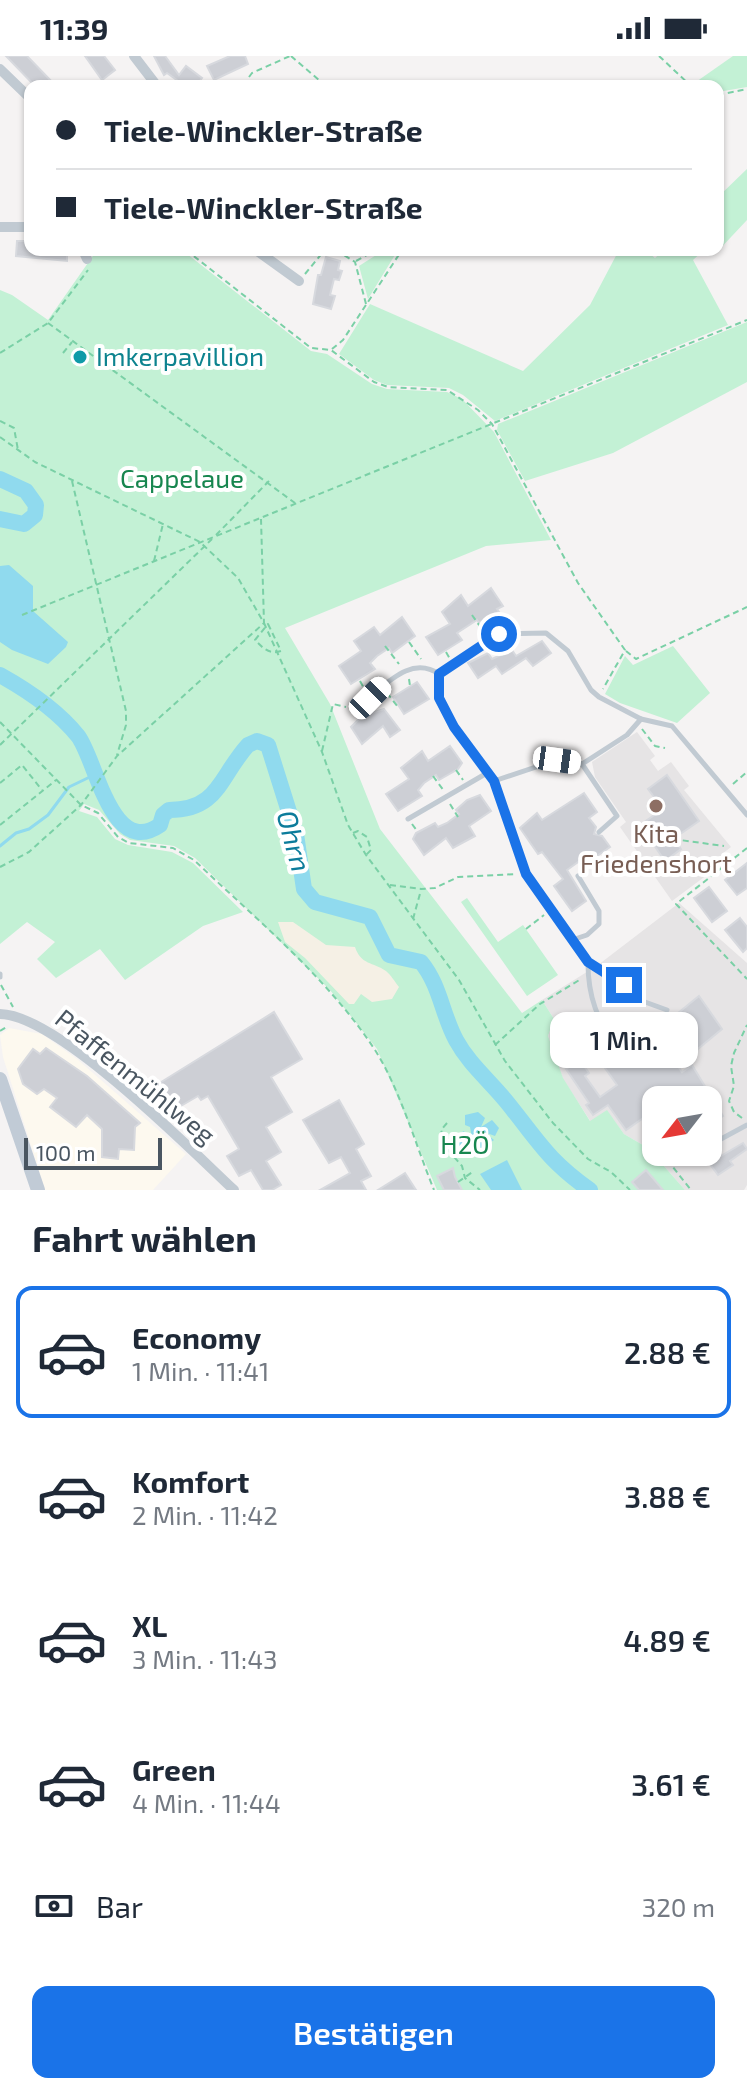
<!DOCTYPE html>
<html lang="de">
<meta charset="utf-8">
<style>
:root{--surface:#fff;--page:#f6f6f7;--text:#1f2937;--muted:#747a83;--line:#e0e1e3;--accent:#1a73e8}
body{margin:0;font-family:"Exo 2",sans-serif;background:var(--page);color:var(--text);height:100vh;display:flex;flex-direction:column;font-size:30px;white-space:nowrap}
*{box-sizing:border-box;margin:0}
p{font-size:26px;color:var(--muted)}
.icon{flex:none;width:44px;height:44px;fill:none;stroke:currentColor;stroke-width:2;stroke-linecap:round;stroke-linejoin:round}
.map{position:relative;height:1134px;overflow:hidden}
.side{display:flex;flex-direction:column;background:var(--surface);flex:1}
.side>*{flex:none}
.guide{position:absolute;left:24px;top:24px;width:700px;height:176px;border-radius:16px;box-shadow:0 2px 6px #0004;display:grid;align-content:center;height:176px;padding:0 32px;background:var(--surface)}
.needle{width:52px;rotate:239deg}
.buttons{position:absolute;left:642px;top:1030px;display:grid;gap:16px}
.buttons a{display:grid;place-items:center;width:80px;height:80px;border-radius:16px;background:var(--surface);box-shadow:0 2px 6px #0004;font-size:40px}
.scale{position:absolute;left:24px;bottom:20px;width:138px;box-sizing:border-box;padding-left:8px;border:4px solid #4a5661;border-top:0;font-size:22px;line-height:28px;white-space:nowrap;color:#4a5661;-webkit-text-stroke:6px #fff;paint-order:stroke}
.end{position:absolute;width:36px;height:36px;margin:-18px;border:10px solid #1a73e8;background:#fff;box-shadow:0 0 0 4px #fff}
.from{border-radius:50%}
.bubble{position:absolute;height:56px;border-radius:16px;background:var(--surface);box-shadow:0 2px 6px #0004;font-size:26px;font-weight:600;line-height:56px;text-align:center}
.car{position:absolute;width:24px;height:48px;margin:-24px -12px;border-radius:10px;box-shadow:0 0 6px 2px #0007;background:linear-gradient(#fff 24%,#345 0 40%,#fff 0 76%,#345 0 86%,#fff 0)}
.guide b{display:flex;align-items:center;gap:28px;height:76px;font-size:30px}
.guide b+b{border-top:2px solid var(--line)}
.guide i{width:20px;height:20px;background:var(--text)}
ul{padding:0;list-style:none}
li{display:flex;align-items:center;gap:24px;height:132px;margin:0 16px 12px;padding:0 16px;border:4px solid transparent;border-radius:16px}
li div{flex:1}
li b{display:block;font-size:30px}
li em{font-style:normal;font-weight:600}
li.on{border-color:var(--accent)}
li>.icon{width:72px;height:72px;stroke-width:1.5}
h2{padding:0 32px;font-size:36px;line-height:96px}
.pay{display:flex;align-items:center;gap:20px;height:88px;padding:0 32px;font-size:30px}
.pay p{margin-inline-start:auto}
.button{display:flex;gap:16px;margin-top:auto;padding:16px 32px}
.button a{flex:1;height:92px;border-radius:16px;background:var(--accent);color:#fff;font-size:32px;font-weight:600;line-height:92px;text-align:center}
.status{display:flex;justify-content:space-between;align-items:center;height:56px;padding:0 40px;background:var(--surface);direction:ltr}
.status svg{height:22px;fill:currentColor}
.map>svg:first-child{display:block}
.commercial{fill:#fdf9ef}
.education{fill:#e6e4e5;fill-rule:evenodd}
.green{fill:#c3f1d5}
.sand{fill:#f5f0e5}
.water{fill:#90daee}
.lines{fill:none;stroke-linecap:round;stroke-linejoin:round}
.stream{stroke:#90daee;stroke-width:3}
.river{stroke:#90daee;stroke-width:16}
.building{fill:#cdcfd5;stroke:#d7d9de;stroke-width:2}
.path{stroke:#7ad0a6;stroke-width:2;stroke-dasharray:6 4;stroke-linecap:butt}
.lane{stroke:#c1cad2;stroke-width:5}
.street{stroke:#c1cad2;stroke-width:10}
.secondary{stroke:#c1cbd6;stroke-width:14}
.route{stroke:#1a73e8;stroke-width:10}
.culture-dot{fill:#0f9aa8;stroke:#fff;stroke-width:3}
.education-dot{fill:#8d6e63;stroke:#fff;stroke-width:3}
.labels{text-anchor:middle;stroke-width:8;stroke-linejoin:round;paint-order:stroke}
.culture-label{font-size:26px;fill:#0d838f;stroke:#fff;text-anchor:start}
.park-label{font-size:26px;fill:#17864f;stroke:#fff}
.education-label{font-size:26px;fill:#785e54;stroke:#fff}
.street-label{font-size:26px;fill:#4a5661;stroke:#fff}
.water-label{font-size:28px;font-style:italic;fill:#0c7c9b;stroke:#fff}
</style>
<div class="status"><b>11:39</b><svg viewBox="0 0 49 12"><path d="M0 12V9h3v3zM5 12V6h3v6zM10 12V3h3v9zM15 12V0h3v12zM26 1h20v11H26zM47 4h2v5h-2z"/></svg></div>
<div class="map">
<svg width="747" height="1134" viewBox="0 0 747 1134">
<rect width="100%" height="100%" fill="#f5f3f3"/>
<path class="commercial" d="M 9,972 L 42,978 L 77,1003 L 186,1098 L 153,1134 L 45,1134 L 3,1001 L 0,979 Z"/>
<g class="education">
<path d="M 637,676 L 655,700 L 650,704 L 658,715 L 671,706 L 689,730 L 684,734 L 731,791 L 722,798 L 727,804 L 672,845 L 620,771 L 626,766 L 595,721 L 592,706 Z"/>
<path d="M 679,847 L 747,907 L 747,1129 L 744,1134 L 685,1134 L 648,1092 L 624,1078 L 607,1055 L 591,1066 L 563,1023 L 548,980 L 554,963 L 542,944 L 598,909 ZM 656,1044 L 708,1044 L 708,1096 L 656,1096 Z"/>
</g>
<g class="green">
<path d="M 733,0 L 747,0 L 747,31 L 718,36 L 718,30 L 693,28 Z"/>
<path d="M 747,113 L 747,164 L 716,197 L 713,194 L 718,194 L 718,141 Z"/>
<path d="M 97,194 L 182,194 L 311,295 L 327,298 L 372,328 L 387,333 L 447,336 L 462,343 L 494,376 L 551,484 L 486,490 L 285,572 L 330,648 L 380,773 L 522,957 L 542,944 L 554,963 L 548,980 L 563,1022 L 590,1065 L 607,1054 L 624,1078 L 648,1092 L 685,1134 L 437,1134 L 377,993 L 330,934 L 195,802 L 174,790 L 130,784 L 120,778 L 99,754 L 84,748 L 79,755 L 97,761 L 115,783 L 128,789 L 172,796 L 193,807 L 243,856 L 203,870 L 125,924 L 100,893 L 56,922 L 37,903 L 55,886 L 27,866 L 0,888 L 0,234 L 12,239 L 48,264 Z"/>
<path d="M 384,194 L 398,194 L 368,243 L 359,210 Z"/>
<path d="M 619,194 L 645,194 L 655,202 L 664,194 L 704,194 L 693,204 L 728,269 L 495,365 L 463,339 L 449,332 L 387,329 L 374,324 L 339,298 L 370,248 L 523,315 L 590,249 Z"/>
<path d="M 747,266 L 747,326 L 613,397 L 525,425 L 497,374 L 498,368 Z"/>
<path d="M 673,590 L 710,637 L 677,667 L 620,647 L 605,638 L 625,600 L 633,609 Z"/>
<path d="M 467,842 L 498,886 L 523,869 L 558,919 L 527,940 L 461,846 Z"/>
</g>
<path class="sand" d="M 278,866 L 293,866 L 326,889 L 355,891 C 361,909 373,906 386,915 C 391,919 395,926 399,931 L 392,943 L 372,946 L 361,938 L 354,948 L 349,948 L 305,902 L 285,886 Z"/>
<g class="water">
<path d="M 9,509 L 33,530 L 33,555 L 68,586 L 66,591 L 48,608 L 12,594 L 0,586 L 0,510 Z"/>
<path d="M 478,1056 L 485,1062 L 481,1071 L 492,1064 L 499,1072 L 495,1080 L 484,1076 L 494,1084 L 491,1086 L 491,1094 L 477,1101 L 460,1095 L 453,1081 L 464,1075 L 467,1082 L 472,1082 L 470,1071 L 465,1069 L 465,1059 Z"/>
<path d="M 507,1104 L 522,1134 L 491,1134 L 480,1118 Z"/>
</g>
<g class="lines">
<path class="stream" d="M 0,790 L 16,777 L 29,773 L 48,759 L 69,731 L 94,719"/>
<g class="river">
<path d="M 0,423 L 26,435 L 36,449 L 35,459 L 24,468 L 0,463"/>
<path d="M 0,619 C 27,634 58,655 78,680 C 96,703 111,803 160,769 L 163,759 L 169,754 C 219,754 219,721 248,689 L 257,685 L 268,689 L 296,778 L 304,833 L 315,846 L 370,861 L 389,899 L 421,906 C 440,929 442,958 456,984 C 469,1008 489,1024 506,1045 C 537,1083 547,1104 590,1134"/>
</g>
</g>
<g class="building">
<path d="M 6,0 L 27,0 L 56,30 L 35,30 Z"/>
<path d="M 85,0 L 104,0 L 115,14 L 102,24 Z"/>
<path d="M 154,0 L 165,0 L 179,19 L 186,10 L 202,22 L 196,30 L 185,30 L 167,17 L 164,19 Z"/>
<path d="M 230,0 L 245,0 L 248,8 L 214,24 L 207,10 Z"/>
<path d="M 17,185 L 30,185 L 30,194 L 67,194 L 67,205 L 16,200 Z"/>
<path d="M 326,201 L 340,205 L 338,214 L 342,215 L 339,224 L 334,223 L 330,239 L 335,240 L 331,253 L 313,248 L 318,219 L 321,219 Z"/>
<path d="M 491,532 L 503,550 L 497,553 L 499,556 L 479,567 L 477,564 L 457,577 L 462,584 L 438,599 L 426,581 L 450,568 L 442,556 L 461,539 L 468,550 Z"/>
<path d="M 402,561 L 415,580 L 392,597 L 389,592 L 377,600 L 370,607 L 375,613 L 351,628 L 339,610 L 361,595 L 354,585 L 374,571 L 380,579 Z"/>
<path d="M 542,585 L 551,597 L 533,610 L 526,602 L 502,618 L 496,610 L 478,622 L 468,607 L 488,597 L 492,603 L 512,594 L 516,600 Z"/>
<path d="M 417,626 L 429,643 L 404,658 L 393,641 Z"/>
<path d="M 384,653 L 400,674 L 390,681 L 383,670 L 362,688 L 351,671 L 362,660 Z"/>
<path d="M 450,690 L 462,707 L 458,713 L 439,724 L 436,719 L 424,727 L 418,734 L 422,740 L 398,755 L 386,738 L 409,723 L 401,712 L 422,695 L 428,705 Z"/>
<path d="M 667,719 L 699,765 L 673,783 L 681,793 L 665,805 L 640,769 L 663,753 L 648,733 Z"/>
<path d="M 584,737 L 597,756 L 589,762 L 596,771 L 594,778 L 602,780 L 610,791 L 584,809 L 581,804 L 567,814 L 586,845 L 572,855 L 554,830 L 563,823 L 542,796 L 538,798 L 520,772 L 537,757 L 542,764 Z"/>
<path d="M 480,739 L 491,755 L 469,770 L 475,780 L 453,792 L 446,782 L 424,799 L 413,783 L 416,777 L 435,767 L 438,771 L 447,767 L 459,758 L 456,754 L 467,744 Z"/>
<path d="M 747,807 L 747,832 L 737,839 L 725,824 Z"/>
<path d="M 709,831 L 727,855 L 712,866 L 694,842 Z"/>
<path d="M 740,862 L 747,871 L 747,892 L 743,896 L 725,874 Z"/>
<path d="M 699,940 L 722,973 L 693,997 L 686,987 L 682,989 L 667,966 Z"/>
<path d="M 274,956 L 302,1003 L 271,1021 L 292,1056 L 266,1071 L 281,1096 L 266,1105 L 281,1129 L 272,1134 L 263,1134 L 251,1114 L 239,1120 L 227,1100 L 239,1093 L 208,1040 L 201,1044 L 198,1040 L 174,1054 L 158,1028 Z"/>
<path d="M 657,988 L 663,997 L 667,994 L 682,1016 L 692,1009 L 723,1060 L 708,1070 L 708,1044 L 656,1044 L 649,1051 L 649,1058 L 626,1074 L 608,1049 L 593,1059 L 586,1049 L 589,1047 L 566,1013 L 580,1004 L 589,1017 L 585,1020 L 600,1041 L 617,1029 L 600,1005 L 613,997 L 620,1008 L 631,1000 L 633,1004 Z"/>
<path d="M 46,992 L 87,1020 L 140,1067 L 135,1071 L 134,1094 L 119,1093 L 118,1103 L 102,1101 L 102,1073 L 87,1059 L 76,1071 L 50,1051 L 57,1042 L 44,1033 L 37,1038 L 23,1028 L 18,1013 L 33,993 L 40,998 Z"/>
<path d="M 339,1044 L 364,1088 L 356,1093 L 371,1120 L 361,1125 L 366,1134 L 320,1134 L 350,1117 L 341,1101 L 329,1107 L 303,1064 Z"/>
<path d="M 743,1087 L 747,1093 L 730,1105 L 733,1109 L 718,1119 L 709,1107 Z"/>
<path d="M 453,1112 L 455,1121 L 462,1134 L 444,1134 L 437,1120 Z"/>
<path d="M 646,1114 L 663,1134 L 639,1134 L 632,1126 Z"/>
<path d="M 405,1117 L 416,1134 L 378,1134 Z"/>
</g>
<g class="lines">
<g class="path">
<path d="M 291,0 L 326,30"/>
<path d="M 659,0 L 691,30"/>
<path d="M 249,21 L 252,17 L 290,0"/>
<path d="M 718,39 L 747,33"/>
<path d="M 186,194 L 311,292 L 331,294 L 374,326 L 388,331 L 447,334 L 478,354 L 492,368 L 578,527 L 625,594 L 603,633"/>
<path d="M 336,194 L 355,206 L 366,248"/>
<path d="M 356,205 L 376,194"/>
<path d="M 305,218 L 323,196 L 332,194"/>
<path d="M 48,267 L 295,447"/>
<path d="M 332,293 L 343,284 L 402,194"/>
<path d="M 0,297 L 48,267 L 88,214"/>
<path d="M 63,297 L 72,286"/>
<path d="M 0,365 L 14,372 L 18,394"/>
<path d="M 0,381 L 35,406 L 200,486 L 238,522 L 264,567 L 322,696 L 348,769 L 366,799 L 459,924 L 505,1005 L 553,1067 L 588,1103 L 611,1116 L 630,1134"/>
<path d="M 72,425 L 126,655 L 126,669 L 117,699"/>
<path d="M 216,479 L 269,425"/>
<path d="M 154,505 L 163,468"/>
<path d="M 494,558 L 502,569"/>
<path d="M 22,559 L 747,264"/>
<path d="M 472,559 L 486,579"/>
<path d="M 268,568 L 281,595 C 269,599 263,592 255,584 Z"/>
<path d="M 409,586 L 421,603"/>
<path d="M 496,586 L 504,599"/>
<path d="M 385,590 L 399,608"/>
<path d="M 626,595 L 636,603 L 747,551"/>
<path d="M 446,596 L 450,603"/>
<path d="M 409,623 L 410,630"/>
<path d="M 360,625 L 365,634"/>
<path d="M 387,637 L 398,651"/>
<path d="M 0,666 L 81,749 L 98,757 L 118,781 L 129,787 L 173,792 L 194,804 C 256,863 328,922 375,994 C 400,1033 416,1090 434,1134"/>
<path d="M 642,673 L 655,690 L 665,692"/>
<path d="M 0,689 L 212,483"/>
<path d="M 322,695 L 333,648 L 346,651"/>
<path d="M 456,714 L 463,724"/>
<path d="M 433,720 L 444,735"/>
<path d="M 0,727 L 22,709 L 42,734"/>
<path d="M 733,728 L 747,716"/>
<path d="M 450,748 L 458,761"/>
<path d="M 412,768 L 418,776"/>
<path d="M 0,769 L 56,724"/>
<path d="M 353,777 L 358,775 L 367,781 L 371,794 L 366,799"/>
<path d="M 676,778 L 680,784 L 724,790"/>
<path d="M 747,792 L 676,848 L 747,923"/>
<path d="M 0,811 L 29,796 L 81,749 L 117,700 L 264,567 L 261,463"/>
<path d="M 390,829 L 421,833 L 435,832 L 458,821 L 517,818"/>
<path d="M 413,863 L 421,834"/>
<path d="M 526,873 L 544,859"/>
<path d="M 1,929 L 13,951"/>
<path d="M 0,975 L 8,970"/>
<path d="M 495,989 L 540,948 L 581,923"/>
<path d="M 742,1062 L 734,1056 L 729,1045 L 734,1030 L 731,1010 L 734,997 L 747,969"/>
<path d="M 447,1067 L 441,1074 L 447,1093 L 462,1110 L 465,1122 L 480,1134"/>
<path d="M 661,1096 L 691,1134"/>
<path d="M 458,1126 L 474,1115"/>
</g>
<g class="lane">
<path d="M 439,618 L 439,642 L 454,671 L 494,725 L 526,818 L 588,906 L 645,946 L 667,954"/>
<path d="M 439,618 L 499,578 L 546,577 L 568,595 L 591,634 L 599,641 L 641,663 L 672,670 L 747,759"/>
<path d="M 354,652 C 379,638 407,596 439,618"/>
<path d="M 582,708 L 617,760 L 599,776"/>
<path d="M 494,725 L 557,704 L 582,708 L 627,679 L 641,663"/>
<path d="M 408,763 L 487,717"/>
<path d="M 572,884 L 587,879 L 599,868 L 599,855 L 578,820"/>
<path d="M 588,907 C 588,940 597,965 618,992"/>
<path d="M 0,918 L 0,921"/>
<path d="M 654,1056 L 656,1059"/>
<path d="M 708,1090 L 747,1069"/>
</g>
<g class="street">
<path d="M 134,0 L 157,30"/>
<path d="M 0,13 L 30,42"/>
<path d="M 232,30 L 248,30"/>
<path d="M 0,171 L 30,171"/>
<path d="M 83,194 L 87,203"/>
<path d="M 256,194 L 299,225"/>
<path d="M 0,958 C 58,959 188,1091 234,1134"/>
</g>
<path class="secondary" d="M 0,1023 L 38,1134"/>
</g>
<g class="lines">
<path class="route" d="M 499,578 L 439,618 L 439,642 L 454,671 L 494,725 L 526,818 L 588,906 L 624,929"/>
</g>
<circle class="culture-dot" cx="80" cy="301" r="8"/>
<circle class="education-dot" cx="656" cy="750" r="8"/>
<g class="labels">
<g class="culture-label">
<text x="96" y="310">Imkerpavillion</text>
</g>
<g class="park-label">
<text x="182" y="432">Cappelaue</text>
<text x="465" y="1098">H2Ö</text>
</g>
<g class="education-label">
<text x="656" y="787">Kita<tspan x="656" dy="30">Friedenshort</tspan></text>
</g>
<g class="street-label">
<text transform="translate(135 1021) rotate(39)" y="9">Pfaffenmühlweg</text>
</g>
<g class="water-label">
<text transform="translate(294 785) rotate(75)" y="10">Ohrn</text>
</g>
</g>
</svg>
<div class="buttons">
<a><svg class="needle" viewBox="-14 -14 28 28"><path d="M0-13l5 13h-10z" fill="#e53935"/><path d="M0 13l5-13h-10z" fill="#747a83"/></svg></a>
</div>
<div class="scale">100 m</div>
<i class="end from" style="left:499px;top:578px"></i>
<i class="end" style="left:624px;top:929px"></i>
<div class="bubble" style="left:550px;top:956px;width:148px">1 Min.</div>
<i class="car" style="left:370px;top:642px;rotate:45deg"></i>
<i class="car" style="left:557px;top:704px;rotate:98deg"></i>
<div class="guide">
<b><i class="from"></i>Tiele-Winckler-Straße</b>
<b><i></i>Tiele-Winckler-Straße</b>
</div>
</div>
<section class="side">
<h2>Fahrt wählen</h2>
<ul>
<li class="on"><svg class="icon" aria-label="car" viewBox="0 0 24 24"><path d="M5 17H2v-5l4-1 3-4h7l3 4 3 1v5h-3M9 17h6M6 11h13"/><circle cx="7" cy="17" r="2"/><circle cx="17" cy="17" r="2"/></svg><div><b>Economy</b><p>1 Min. · 11:41</p></div><em>2.88 €</em></li>
<li><svg class="icon" aria-label="car" viewBox="0 0 24 24"><path d="M5 17H2v-5l4-1 3-4h7l3 4 3 1v5h-3M9 17h6M6 11h13"/><circle cx="7" cy="17" r="2"/><circle cx="17" cy="17" r="2"/></svg><div><b>Komfort</b><p>2 Min. · 11:42</p></div><em>3.88 €</em></li>
<li><svg class="icon" aria-label="car" viewBox="0 0 24 24"><path d="M5 17H2v-5l4-1 3-4h7l3 4 3 1v5h-3M9 17h6M6 11h13"/><circle cx="7" cy="17" r="2"/><circle cx="17" cy="17" r="2"/></svg><div><b>XL</b><p>3 Min. · 11:43</p></div><em>4.89 €</em></li>
<li><svg class="icon" aria-label="car" viewBox="0 0 24 24"><path d="M5 17H2v-5l4-1 3-4h7l3 4 3 1v5h-3M9 17h6M6 11h13"/><circle cx="7" cy="17" r="2"/><circle cx="17" cy="17" r="2"/></svg><div><b>Green</b><p>4 Min. · 11:44</p></div><em>3.61 €</em></li>
</ul>
<div class="pay"><svg class="icon" aria-label="cash" viewBox="0 0 24 24"><path d="M3 7h18v10H3z"/><circle cx="12" cy="12" r="2"/></svg>Bar<p>320 m</p></div>
<div class="button"><a>Bestätigen</a></div>
</section>
